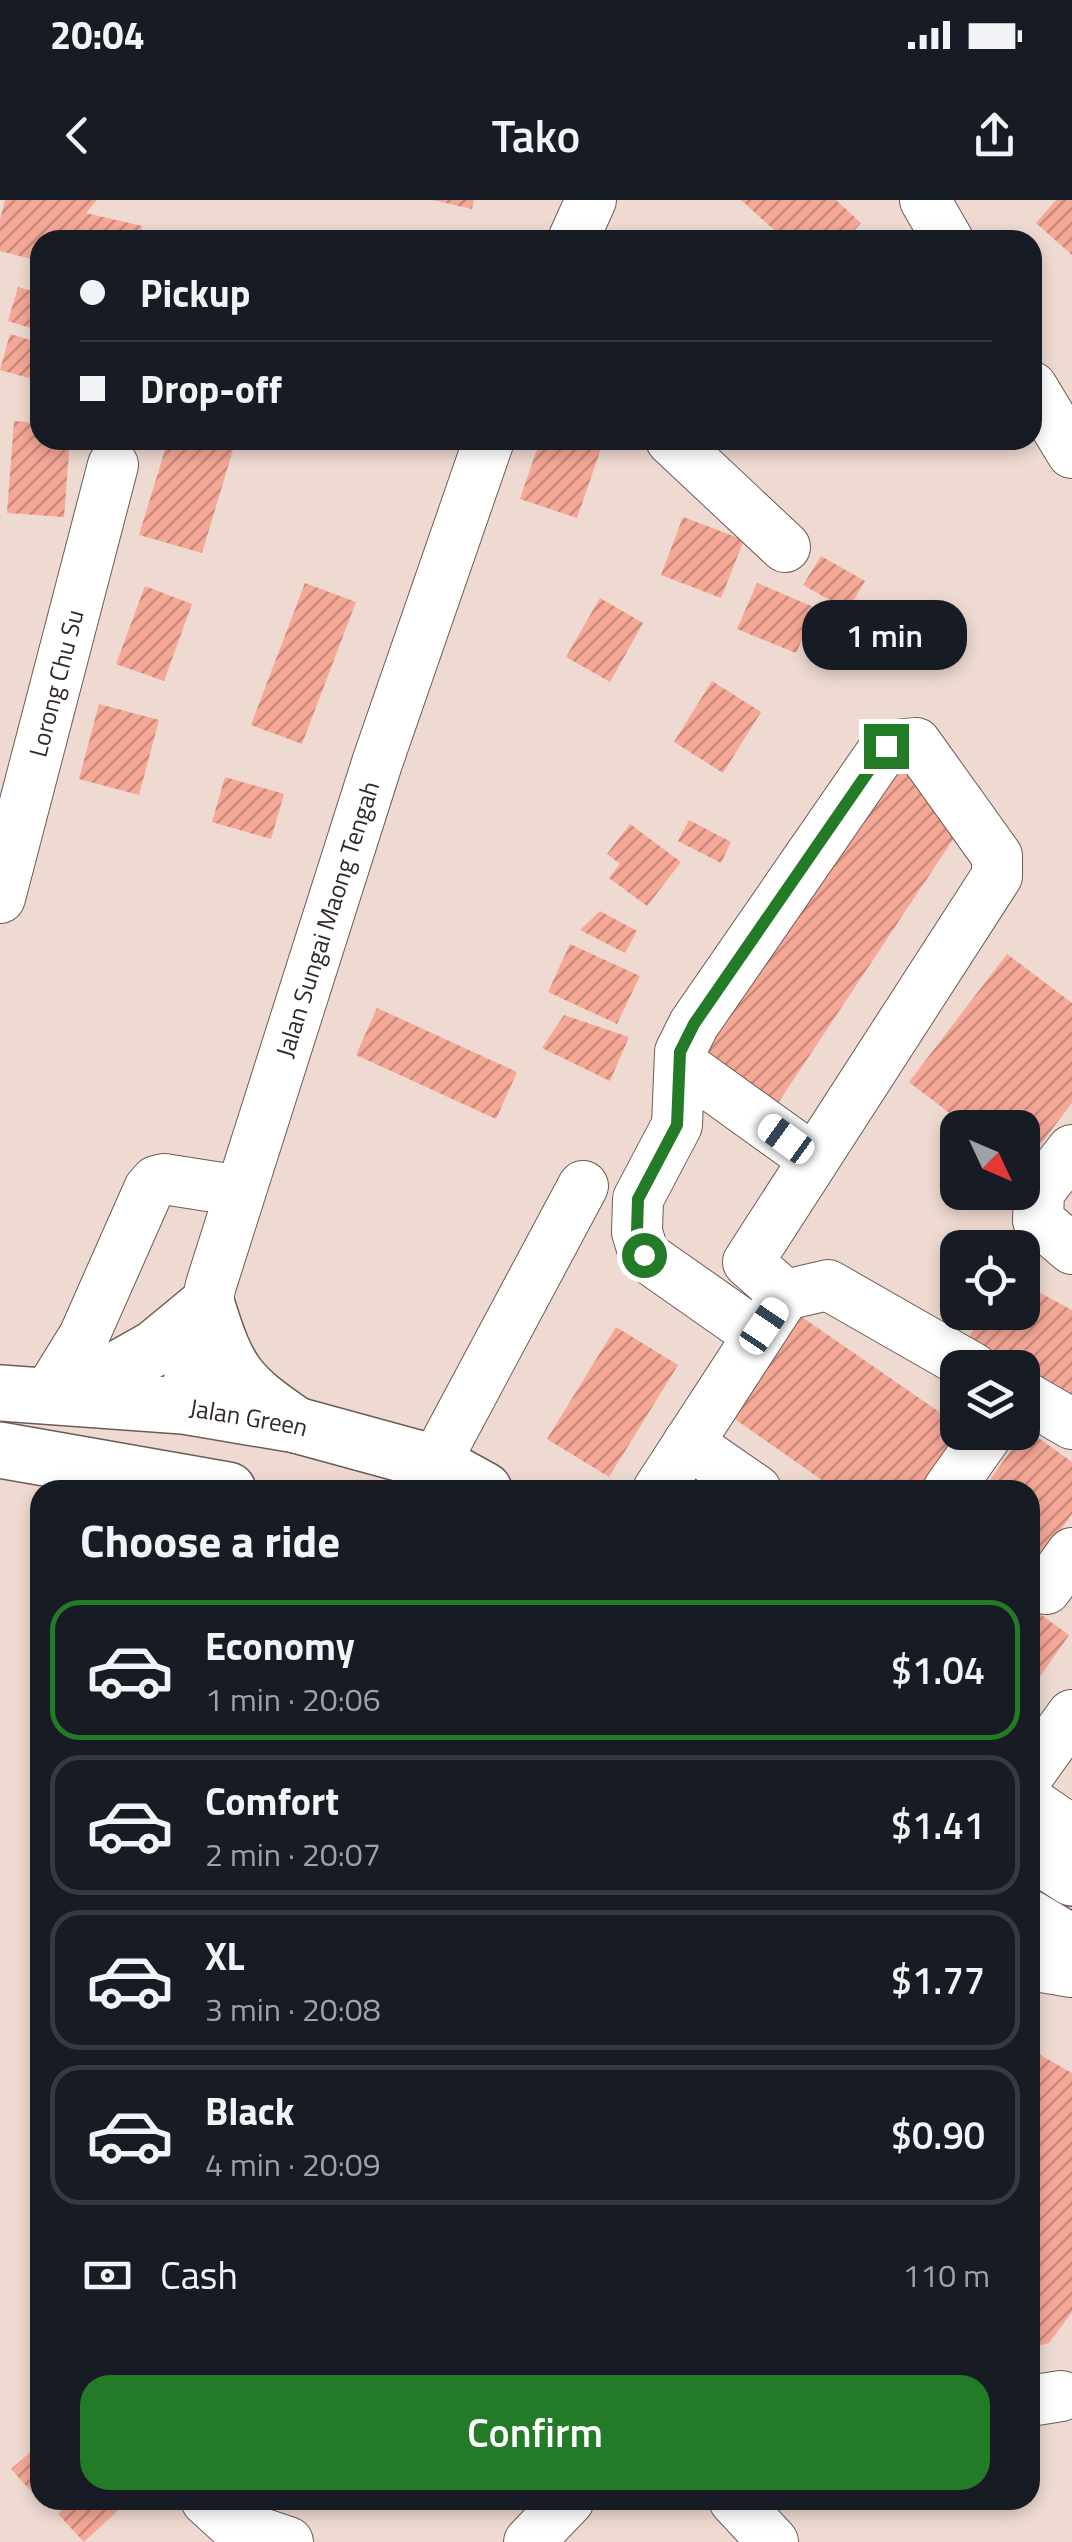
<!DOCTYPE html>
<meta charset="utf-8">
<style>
:root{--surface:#171b24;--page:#20242c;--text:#f1f3f6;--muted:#9ea1a6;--line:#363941;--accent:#237a27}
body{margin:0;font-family:"Titillium Web",sans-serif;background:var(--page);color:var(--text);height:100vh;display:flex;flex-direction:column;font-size:38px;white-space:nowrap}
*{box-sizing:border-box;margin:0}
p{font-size:32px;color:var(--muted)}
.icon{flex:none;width:55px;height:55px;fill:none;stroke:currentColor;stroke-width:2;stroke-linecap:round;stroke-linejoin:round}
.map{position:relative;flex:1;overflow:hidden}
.side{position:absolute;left:30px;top:1280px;width:1010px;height:1030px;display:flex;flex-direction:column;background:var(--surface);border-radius:30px;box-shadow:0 5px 15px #0003}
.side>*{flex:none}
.banner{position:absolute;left:30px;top:30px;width:1012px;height:220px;border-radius:30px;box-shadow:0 5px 15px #0003;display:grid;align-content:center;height:220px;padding:0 50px;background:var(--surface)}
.needle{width:65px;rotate:134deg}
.tools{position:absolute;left:940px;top:910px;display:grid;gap:20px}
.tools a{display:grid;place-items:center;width:100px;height:100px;border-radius:20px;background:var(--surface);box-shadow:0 5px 15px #0003;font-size:50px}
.end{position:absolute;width:45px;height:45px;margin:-22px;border:12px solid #237a27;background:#fff;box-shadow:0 0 0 5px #fff}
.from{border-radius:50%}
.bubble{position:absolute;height:70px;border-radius:30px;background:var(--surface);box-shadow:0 5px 15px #0003;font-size:32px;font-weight:600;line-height:70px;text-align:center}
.car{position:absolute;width:30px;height:60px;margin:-30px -15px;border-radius:12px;box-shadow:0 0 8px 2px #0007;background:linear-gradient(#fff 24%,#345 0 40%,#fff 0 76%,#345 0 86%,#fff 0)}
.banner b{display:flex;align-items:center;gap:35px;height:95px;font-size:38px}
.banner b+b{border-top:2px solid var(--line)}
.banner i{width:25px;height:25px;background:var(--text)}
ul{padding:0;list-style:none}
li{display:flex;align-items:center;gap:30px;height:140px;margin:0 20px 15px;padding:0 30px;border:5px solid var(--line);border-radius:30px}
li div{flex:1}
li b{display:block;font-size:38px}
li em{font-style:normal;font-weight:600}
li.on{border-color:var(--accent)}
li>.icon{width:90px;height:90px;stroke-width:1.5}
h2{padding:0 50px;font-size:45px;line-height:120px}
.pay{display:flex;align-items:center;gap:25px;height:110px;padding:0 50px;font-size:38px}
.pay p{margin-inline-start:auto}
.cta{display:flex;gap:20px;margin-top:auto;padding:20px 50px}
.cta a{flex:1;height:115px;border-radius:30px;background:var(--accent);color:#fff;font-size:40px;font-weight:600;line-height:115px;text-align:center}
.status{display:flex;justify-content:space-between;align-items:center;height:70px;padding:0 50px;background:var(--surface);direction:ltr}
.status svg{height:28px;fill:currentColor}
header{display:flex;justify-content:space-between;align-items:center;height:130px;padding:0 50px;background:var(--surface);font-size:45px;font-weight:600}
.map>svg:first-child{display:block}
.building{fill:url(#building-hatch)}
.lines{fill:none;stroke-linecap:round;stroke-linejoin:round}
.minor-casing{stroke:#6d5c54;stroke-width:52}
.major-casing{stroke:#6d5c54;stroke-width:58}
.minor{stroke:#fff;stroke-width:50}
.major{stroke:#fff;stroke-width:55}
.route{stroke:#237a27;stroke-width:12}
.labels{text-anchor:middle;stroke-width:8;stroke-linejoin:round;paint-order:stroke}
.street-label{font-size:25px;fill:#312a27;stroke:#fbe7de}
</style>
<div class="status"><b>20:04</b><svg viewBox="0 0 49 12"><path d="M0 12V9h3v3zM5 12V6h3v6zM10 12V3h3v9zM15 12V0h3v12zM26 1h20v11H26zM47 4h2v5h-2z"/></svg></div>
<header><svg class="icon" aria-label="back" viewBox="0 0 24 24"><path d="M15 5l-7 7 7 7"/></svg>Tako<svg class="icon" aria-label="share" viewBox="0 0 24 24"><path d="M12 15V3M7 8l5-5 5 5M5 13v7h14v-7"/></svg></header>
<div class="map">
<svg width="1072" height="2342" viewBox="0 0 1072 2342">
<defs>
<pattern id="building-hatch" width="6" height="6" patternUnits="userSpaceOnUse" patternTransform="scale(2.5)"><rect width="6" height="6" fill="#f6a897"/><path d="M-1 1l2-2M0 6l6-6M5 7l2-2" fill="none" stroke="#c8897b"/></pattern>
</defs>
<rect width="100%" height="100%" fill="#eedad1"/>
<g class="building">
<path d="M 5,0 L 97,0 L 86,13 L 142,26 L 139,40 L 40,40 L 40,61 L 0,51 L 0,20 Z"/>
<path d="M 433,0 L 474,0 L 472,9 Z"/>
<path d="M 741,0 L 836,0 L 861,23 L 846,40 L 785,40 Z"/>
<path d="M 1056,0 L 1072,0 L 1072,55 L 1036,23 Z"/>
<path d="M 18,87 L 40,93 L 40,131 L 8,121 Z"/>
<path d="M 10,134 L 40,143 L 40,181 L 0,170 Z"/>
<path d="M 14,221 L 40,223 L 40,240 L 70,240 L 64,317 L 7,313 Z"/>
<path d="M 168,240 L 236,240 L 202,353 L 139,335 Z"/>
<path d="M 540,240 L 604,240 L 577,318 L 520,299 Z"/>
<path d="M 683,317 L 744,340 L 721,398 L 661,375 Z"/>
<path d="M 821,356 L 865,381 L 848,410 L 803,385 Z"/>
<path d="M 305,383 L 356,402 L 302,544 L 251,525 Z"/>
<path d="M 757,383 L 816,408 L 796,453 L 737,429 Z"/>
<path d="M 145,386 L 192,404 L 164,481 L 116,464 Z"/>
<path d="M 600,398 L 643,423 L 610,482 L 566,457 Z"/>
<path d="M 829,412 L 850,424 L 831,458 L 805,454 Z"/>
<path d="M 712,481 L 761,512 L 723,573 L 674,542 Z"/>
<path d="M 99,504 L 159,520 L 139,595 L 79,579 Z"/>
<path d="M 907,555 L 956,635 L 770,915 L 694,865 Z"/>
<path d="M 225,577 L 284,594 L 271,639 L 212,622 Z"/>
<path d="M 689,620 L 731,642 L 721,663 L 678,641 Z"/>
<path d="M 630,624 L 681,662 L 647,706 L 609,678 L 620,664 L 607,654 Z"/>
<path d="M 600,711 L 637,731 L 625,753 L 580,730 Z"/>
<path d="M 570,744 L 640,776 L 617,824 L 548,792 Z"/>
<path d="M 1007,754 L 1072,803 L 1072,903 L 1022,968 L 1022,928 L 969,928 L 909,882 Z"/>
<path d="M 377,808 L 517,872 L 496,919 L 356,855 Z"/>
<path d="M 564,815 L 629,837 L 610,881 L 542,848 Z"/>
<path d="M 1022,1083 L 1072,1110 L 1072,1197 L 1022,1171 L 1022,1168 L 1017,1168 L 967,1141 L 983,1112 L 1022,1112 Z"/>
<path d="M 802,1117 L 958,1225 L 958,1232 L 960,1232 L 920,1290 L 836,1290 L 732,1217 Z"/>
<path d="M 616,1127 L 678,1165 L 609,1277 L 547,1239 Z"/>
<path d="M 1026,1229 L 1072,1262 L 1072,1314 L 1035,1366 L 1030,1362 L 1030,1290 L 983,1290 Z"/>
<path d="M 1030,1407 L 1069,1435 L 1030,1491 Z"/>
<path d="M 1037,1853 L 1072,1873 L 1072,2112 L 1049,2143 L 1030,2148 L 1030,1863 Z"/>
<path d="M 40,2244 L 40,2297 L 38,2299 L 11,2269 Z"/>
<path d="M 72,2300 L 129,2300 L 84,2342 L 58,2314 Z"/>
</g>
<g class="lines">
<g class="minor-casing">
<g id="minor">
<path d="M 925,0 L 948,40"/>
<path d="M 573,40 L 591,0"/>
<path d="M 1032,187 L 1072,253"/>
<path d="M 671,240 L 785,347"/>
<path id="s1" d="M 0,698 L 113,265"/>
<path d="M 680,863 L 812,958"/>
<path d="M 1072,950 L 1039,992 L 1038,1020 L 1072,1049"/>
<path d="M 758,1135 L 644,1055 L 637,1032 L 638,999 L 677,925 L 680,852 L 694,824 L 886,546 L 916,543 L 997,656 L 997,676 L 748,1062 L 785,1095"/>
<path d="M 1022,1195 L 1072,1224"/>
<path d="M 47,1196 L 84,1136 L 149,989 L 156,981 L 164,979 L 240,991"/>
<path id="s2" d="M 183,1206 L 211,1085 L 377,563 L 489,240"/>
<path d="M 688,1243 L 756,1290"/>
<path d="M 435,1263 L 583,986"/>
<path d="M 658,1290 L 785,1095 L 828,1085 L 973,1168"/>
<path d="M 948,1290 L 989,1232"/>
<path d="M 1030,1385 L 1046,1389 L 1072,1353"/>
<path d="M 1030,1573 L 1072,1515"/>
<path d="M 1030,1602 L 1072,1631"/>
<path d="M 1030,1765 L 1072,1772"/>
<path d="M 1030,2201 L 1061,2196"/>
<path d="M 206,2300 L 231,2323 L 288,2342"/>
<path d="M 734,2300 L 773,2342"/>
<path d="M 529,2342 L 569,2300"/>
</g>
</g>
<g class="major-casing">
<g id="major">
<path id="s3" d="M 0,1193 L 183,1206 L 296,1225 L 435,1263 L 484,1290"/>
<path d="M 68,1197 L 155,1148 L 207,1105 C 228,1173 237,1185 296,1225"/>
<path d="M 0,1250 L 228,1290"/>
<path d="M 1030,1651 L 1072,1678"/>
<path d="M 1030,1718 L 1072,1743"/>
</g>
</g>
<use href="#minor" class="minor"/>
<use href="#major" class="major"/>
</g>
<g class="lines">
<path class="route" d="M 644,1055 L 637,1032 L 638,999 L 677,925 L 680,852 L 694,824 L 886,546"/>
</g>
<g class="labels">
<g class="street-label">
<text dy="9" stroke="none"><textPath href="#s1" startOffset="222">Lorong Chu Su</textPath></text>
<text dy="9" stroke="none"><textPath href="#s2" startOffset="508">Jalan Sungai Maong Tengah</textPath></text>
<text dy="9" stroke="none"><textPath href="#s3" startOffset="250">Jalan Green</textPath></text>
</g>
</g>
</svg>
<div class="tools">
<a><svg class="needle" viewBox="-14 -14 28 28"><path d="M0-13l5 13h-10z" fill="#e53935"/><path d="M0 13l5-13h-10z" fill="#9ea1a6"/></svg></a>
<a><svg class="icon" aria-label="locate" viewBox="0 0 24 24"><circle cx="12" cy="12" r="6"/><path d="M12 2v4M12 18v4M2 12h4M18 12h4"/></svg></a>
<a><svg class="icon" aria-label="layers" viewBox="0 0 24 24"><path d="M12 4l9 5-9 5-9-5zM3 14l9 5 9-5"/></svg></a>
</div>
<i class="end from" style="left:644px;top:1055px"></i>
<i class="end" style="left:886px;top:546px"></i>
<div class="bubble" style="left:802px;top:400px;width:165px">1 min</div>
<i class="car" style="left:786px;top:939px;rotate:306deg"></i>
<i class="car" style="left:764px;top:1126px;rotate:34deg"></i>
<div class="banner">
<b><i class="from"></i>Pickup</b>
<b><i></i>Drop-off</b>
</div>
<section class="side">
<h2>Choose a ride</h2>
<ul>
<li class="on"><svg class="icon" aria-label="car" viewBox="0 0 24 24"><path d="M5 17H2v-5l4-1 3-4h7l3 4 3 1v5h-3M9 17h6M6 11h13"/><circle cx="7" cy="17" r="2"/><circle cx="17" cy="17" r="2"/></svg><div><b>Economy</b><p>1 min · 20:06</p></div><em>$1.04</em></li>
<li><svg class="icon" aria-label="car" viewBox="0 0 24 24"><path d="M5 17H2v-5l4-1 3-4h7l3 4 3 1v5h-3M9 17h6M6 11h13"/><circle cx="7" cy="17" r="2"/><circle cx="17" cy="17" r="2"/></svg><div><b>Comfort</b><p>2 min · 20:07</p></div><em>$1.41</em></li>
<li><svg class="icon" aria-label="car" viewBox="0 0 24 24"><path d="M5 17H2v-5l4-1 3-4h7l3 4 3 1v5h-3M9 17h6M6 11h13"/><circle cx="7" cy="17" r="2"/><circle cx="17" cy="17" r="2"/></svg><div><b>XL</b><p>3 min · 20:08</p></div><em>$1.77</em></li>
<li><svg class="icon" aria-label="car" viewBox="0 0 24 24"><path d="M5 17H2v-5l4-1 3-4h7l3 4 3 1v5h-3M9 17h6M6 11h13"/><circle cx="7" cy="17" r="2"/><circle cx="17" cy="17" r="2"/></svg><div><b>Black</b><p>4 min · 20:09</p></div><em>$0.90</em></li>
</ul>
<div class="pay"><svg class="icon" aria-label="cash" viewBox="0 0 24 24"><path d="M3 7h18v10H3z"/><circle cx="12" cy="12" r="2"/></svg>Cash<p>110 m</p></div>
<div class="cta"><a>Confirm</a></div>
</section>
</div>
